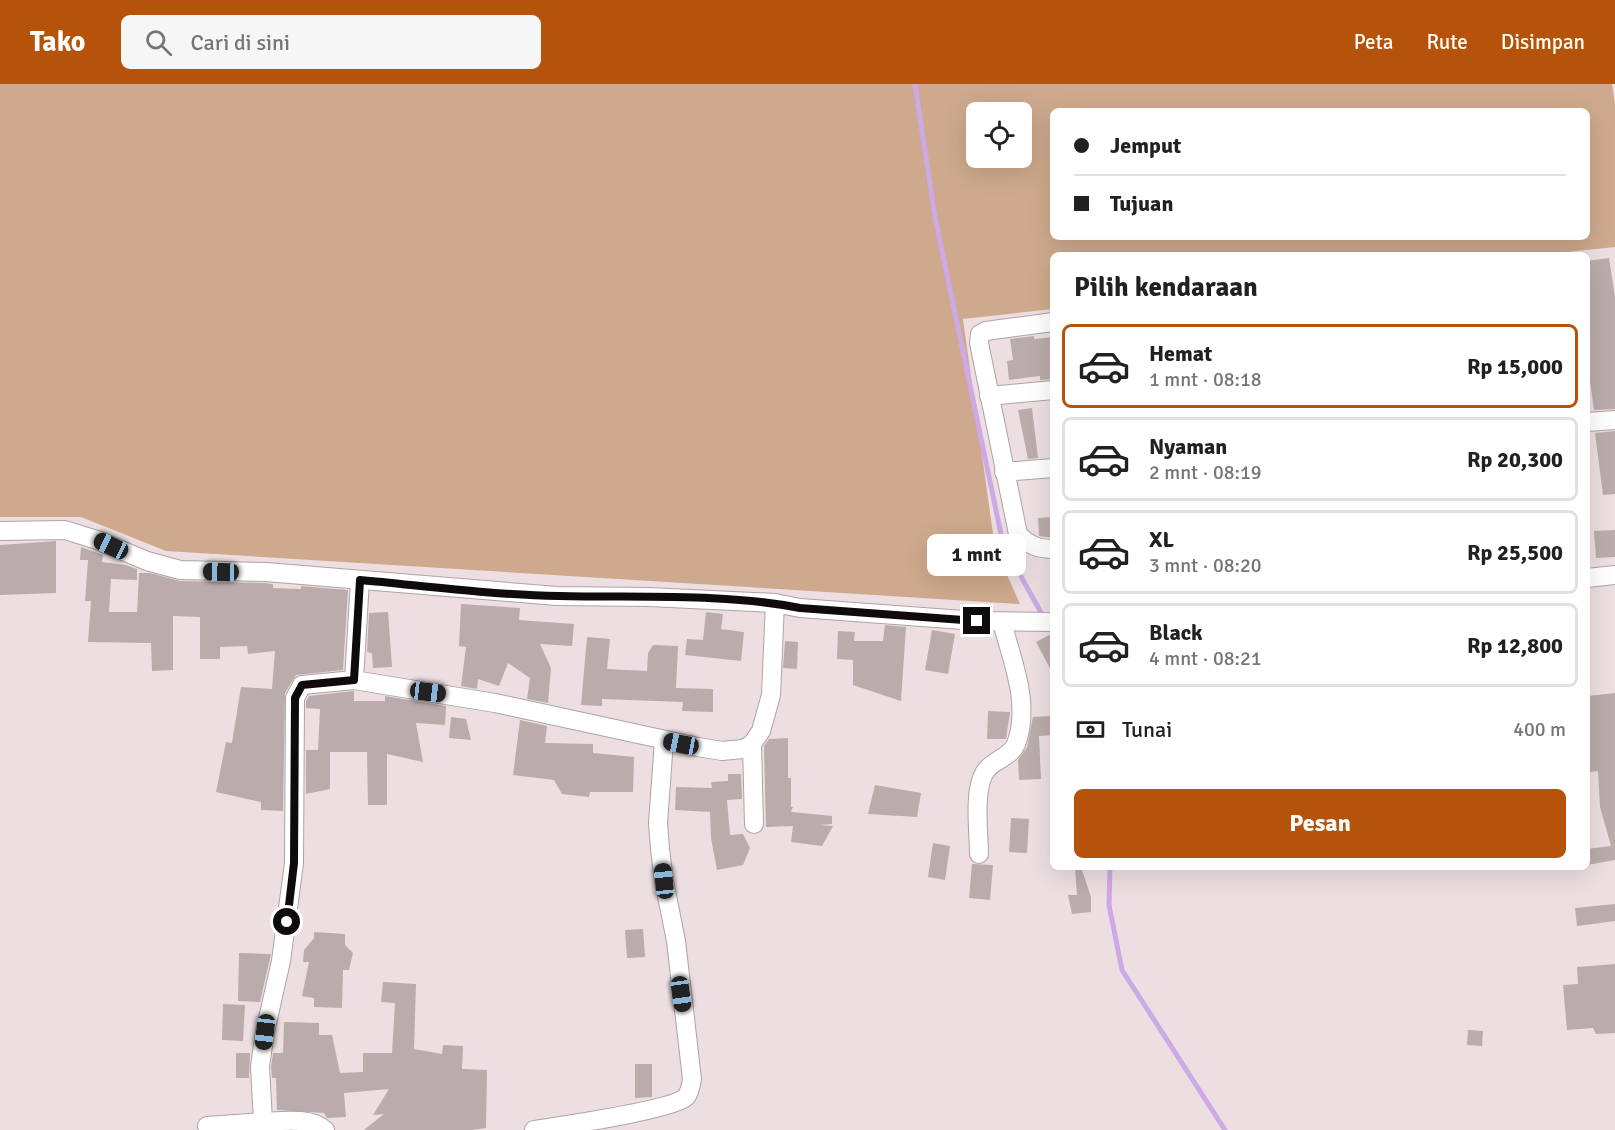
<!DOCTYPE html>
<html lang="id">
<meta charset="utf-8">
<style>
:root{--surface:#fff;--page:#f6f6f6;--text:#202124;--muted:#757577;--line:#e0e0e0;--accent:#b45309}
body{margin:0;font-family:Signika,sans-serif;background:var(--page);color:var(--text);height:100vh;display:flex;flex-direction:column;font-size:22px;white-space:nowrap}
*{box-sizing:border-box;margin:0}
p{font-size:20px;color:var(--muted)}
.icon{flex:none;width:33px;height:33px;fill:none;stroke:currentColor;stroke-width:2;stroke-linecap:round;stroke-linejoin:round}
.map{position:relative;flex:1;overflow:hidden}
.details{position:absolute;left:1050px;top:168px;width:540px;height:618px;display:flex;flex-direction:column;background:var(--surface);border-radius:9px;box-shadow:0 6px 24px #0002}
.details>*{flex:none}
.hud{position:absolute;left:1050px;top:24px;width:540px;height:132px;border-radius:9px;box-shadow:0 6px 24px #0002;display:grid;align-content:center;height:132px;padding:0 24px;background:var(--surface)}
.buttons{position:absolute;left:966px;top:18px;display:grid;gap:12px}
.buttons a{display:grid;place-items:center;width:66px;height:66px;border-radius:9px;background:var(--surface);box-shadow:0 6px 24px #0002;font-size:30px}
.end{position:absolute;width:27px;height:27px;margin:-14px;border:8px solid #0f0a0b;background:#fff;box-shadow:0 0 0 3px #fff}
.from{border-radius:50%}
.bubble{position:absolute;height:42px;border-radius:9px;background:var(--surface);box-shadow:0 6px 24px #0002;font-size:20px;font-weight:800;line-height:42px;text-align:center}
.car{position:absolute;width:18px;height:36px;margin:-18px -9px;border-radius:8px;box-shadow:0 0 4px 2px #0007;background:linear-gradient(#222 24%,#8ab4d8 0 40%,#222 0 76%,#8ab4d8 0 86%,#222 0)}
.hud b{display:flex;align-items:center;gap:21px;height:57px;font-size:22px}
.hud b+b{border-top:2px solid var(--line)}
.hud i{width:15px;height:15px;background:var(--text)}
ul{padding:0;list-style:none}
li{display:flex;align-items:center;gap:18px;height:84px;margin:0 12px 9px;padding:0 12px;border:3px solid var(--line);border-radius:9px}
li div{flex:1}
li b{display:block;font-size:22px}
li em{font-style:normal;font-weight:800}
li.selected{border-color:var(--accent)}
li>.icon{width:54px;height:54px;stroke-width:1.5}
h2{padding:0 24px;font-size:27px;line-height:72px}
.pay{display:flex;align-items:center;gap:15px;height:66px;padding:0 24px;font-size:22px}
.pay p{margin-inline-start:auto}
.cta{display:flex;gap:12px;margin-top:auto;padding:12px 24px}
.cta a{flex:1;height:69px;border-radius:9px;background:var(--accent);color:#fff;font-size:24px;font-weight:800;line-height:69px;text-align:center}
header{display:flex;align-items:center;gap:36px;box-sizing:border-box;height:84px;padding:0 30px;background:var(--accent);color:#fff}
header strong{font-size:28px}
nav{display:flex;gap:33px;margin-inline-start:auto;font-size:21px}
.search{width:420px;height:54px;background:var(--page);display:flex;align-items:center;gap:15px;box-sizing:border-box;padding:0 21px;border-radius:9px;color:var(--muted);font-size:22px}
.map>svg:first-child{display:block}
.green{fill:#cea98d;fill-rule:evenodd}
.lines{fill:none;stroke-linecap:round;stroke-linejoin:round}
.stream{stroke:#cda9e6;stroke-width:5}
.building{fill:#baacaa}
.minor-casing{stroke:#afa2a4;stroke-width:20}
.minor{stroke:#fff;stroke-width:18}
.route{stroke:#0f0a0b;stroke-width:8}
</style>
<header>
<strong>Tako</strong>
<div class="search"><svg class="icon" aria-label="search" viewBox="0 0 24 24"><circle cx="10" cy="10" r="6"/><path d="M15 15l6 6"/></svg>Cari di sini</div>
<nav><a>Peta</a><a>Rute</a><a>Disimpan</a></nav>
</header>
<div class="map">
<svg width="1615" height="1046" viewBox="0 0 1615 1046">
<rect width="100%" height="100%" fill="#eddfe1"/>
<path class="green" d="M 0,0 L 1612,0 L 1615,20 L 1615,163 L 1539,171 L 1053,171 L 1053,225 L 963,235 L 995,464 L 1020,520 L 166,467 L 81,433 L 0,433 ZM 1053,27 L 1587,27 L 1587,153 L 1053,153 ZM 976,28 L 1022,28 L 1022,74 L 976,74 Z"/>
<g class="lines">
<g class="stream">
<path d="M 915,0 L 935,133 L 1003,460 L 1044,534"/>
<path d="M 1110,783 L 1109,821 L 1122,886 L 1225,1046"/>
</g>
</g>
<g class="building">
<path d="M 1609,174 L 1615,213 L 1615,325 L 1594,326 L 1587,276 L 1587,177 Z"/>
<path d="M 1034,252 L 1034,255 L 1053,253 L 1053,295 L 1040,296 L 1040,292 L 1009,296 L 1007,277 L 1013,276 L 1010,255 Z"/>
<path d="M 1032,324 L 1038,374 L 1028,375 L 1018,326 Z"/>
<path d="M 1615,347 L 1615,410 L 1603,411 L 1595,349 Z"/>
<path d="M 1053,433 L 1053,454 L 1039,452 L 1038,434 Z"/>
<path d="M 1615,446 L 1615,473 L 1596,474 L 1594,447 Z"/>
<path d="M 56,457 L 56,509 L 0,511 L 0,461 Z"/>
<path d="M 81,463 L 103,471 L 102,478 L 126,481 L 137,485 L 137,496 L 111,495 L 109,528 L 137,528 L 139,489 L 150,489 L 180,497 L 265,499 L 273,500 L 273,504 L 301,505 L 301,502 L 348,506 L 343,586 L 296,591 L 285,609 L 283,727 L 261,726 L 261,718 L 216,708 L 226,658 L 232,659 L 241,603 L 272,605 L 275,567 L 248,570 L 247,562 L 220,563 L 220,575 L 200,575 L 200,533 L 173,532 L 173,586 L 152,587 L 151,559 L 88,558 L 91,517 L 85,517 L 88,476 L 80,476 Z"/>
<path d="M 461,520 L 520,524 L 519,536 L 574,540 L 572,562 L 540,560 L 551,584 L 548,619 L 527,615 L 530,594 L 508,579 L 499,602 L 478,595 L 477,605 L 461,602 L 466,563 L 459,562 Z"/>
<path d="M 388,528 L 392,583 L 373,584 L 372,569 L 367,568 L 369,529 Z"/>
<path d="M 706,528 L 723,530 L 721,545 L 744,548 L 741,577 L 685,571 L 687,555 L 703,556 Z"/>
<path d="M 885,541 L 906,543 L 901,617 L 853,601 L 853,576 L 837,575 L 838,547 L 855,548 L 854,557 L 883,557 Z"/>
<path d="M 932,546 L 955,550 L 948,590 L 925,586 Z"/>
<path d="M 1053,549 L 1053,590 L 1036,558 Z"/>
<path d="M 587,553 L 610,555 L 607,585 L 647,587 L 648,569 L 653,561 L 678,562 L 676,604 L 713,605 L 713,628 L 682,627 L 683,618 L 602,615 L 602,622 L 581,621 Z"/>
<path d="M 785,557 L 798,558 L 797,585 L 783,584 Z"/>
<path d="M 354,607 L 354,617 L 385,617 L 385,612 L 446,622 L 445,641 L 416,639 L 423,678 L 387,670 L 387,721 L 368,721 L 367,668 L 330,668 L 330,705 L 306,710 L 306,666 L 318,666 L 320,625 L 306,624 L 306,617 L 309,612 Z"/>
<path d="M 1615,609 L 1615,776 L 1587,781 L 1587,765 L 1611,762 L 1600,723 L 1598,687 L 1590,688 L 1587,612 Z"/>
<path d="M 988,627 L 1010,628 L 1006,655 L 987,655 Z"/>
<path d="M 1053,632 L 1053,651 L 1039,652 L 1041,695 L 1019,696 L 1018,676 L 1027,663 L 1033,633 Z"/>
<path d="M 451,633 L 466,635 L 471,656 L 449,654 Z"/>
<path d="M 520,636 L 547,642 L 545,659 L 593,660 L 593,669 L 634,673 L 633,708 L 590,708 L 589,713 L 562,710 L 554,696 L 513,691 Z"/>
<path d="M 788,654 L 788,694 L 791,694 L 791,723 L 793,723 L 791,728 L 832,732 L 832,740 L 819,741 L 833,742 L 822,762 L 791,758 L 793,742 L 766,743 L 764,662 L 769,655 Z"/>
<path d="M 728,690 L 741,690 L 742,715 L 727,716 L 730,751 L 743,750 L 750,764 L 743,781 L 717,786 L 711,754 L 710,728 L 675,726 L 676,703 L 712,704 L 711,698 L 728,697 Z"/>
<path d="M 875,701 L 921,709 L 917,733 L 868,730 Z"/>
<path d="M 1011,734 L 1029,735 L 1027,769 L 1009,768 Z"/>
<path d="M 933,759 L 950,762 L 945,796 L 928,793 Z"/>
<path d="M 972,780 L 993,781 L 990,816 L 969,814 Z"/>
<path d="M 1081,783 L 1091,813 L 1091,828 L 1072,830 L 1068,811 L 1077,811 L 1075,784 Z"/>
<path d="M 1615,820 L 1615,837 L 1577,842 L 1575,824 Z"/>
<path d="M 643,845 L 645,873 L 627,874 L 625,846 Z"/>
<path d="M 314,848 L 345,850 L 345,861 L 353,869 L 349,886 L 343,886 L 342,924 L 314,923 L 314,914 L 302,912 L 309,878 L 303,878 L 304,866 L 314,854 Z"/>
<path d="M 239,869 L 271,870 L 260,918 L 238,917 Z"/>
<path d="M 1615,880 L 1615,949 L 1596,950 L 1593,944 L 1567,946 L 1563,901 L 1578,900 L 1577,883 Z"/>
<path d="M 383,898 L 416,900 L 414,965 L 442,970 L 443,961 L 463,962 L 462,985 L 487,986 L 486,1044 L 472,1046 L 364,1046 L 384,1030 L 373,1031 L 389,1005 L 344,1009 L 346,1033 L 327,1034 L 324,1029 L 277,1026 L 276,994 L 272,994 L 271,983 L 273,969 L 283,969 L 284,938 L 319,939 L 319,951 L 332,951 L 340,989 L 363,988 L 363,969 L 392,969 L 395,919 L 381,918 Z"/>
<path d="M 223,920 L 245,921 L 243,957 L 222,956 Z"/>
<path d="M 1468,946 L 1483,947 L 1482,962 L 1467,961 Z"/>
<path d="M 236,969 L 250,969 L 249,994 L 236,994 Z"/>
<path d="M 635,980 L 652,980 L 652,1013 L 635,1014 Z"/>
</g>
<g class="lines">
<g class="minor-casing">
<g id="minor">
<path d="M 1053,238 L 986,247 L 980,250 L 979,259 L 1018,450 C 1028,461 1038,465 1053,465"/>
<path d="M 989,312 L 1053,306"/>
<path d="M 1587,338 L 1615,336"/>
<path d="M 1004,388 L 1053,384"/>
<path d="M 0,447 L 65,446 L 97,456 L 147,477 L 180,486 L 266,488 L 557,512 L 649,513 L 775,519 L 800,524 L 977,537 L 1053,538"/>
<path d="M 1587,494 L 1615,491"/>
<path d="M 360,496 L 354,596 L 495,619 L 698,663 L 722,667 L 743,665 L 752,660 L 761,647 L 771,611 L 775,519"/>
<path d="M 752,660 L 754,740"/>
<path d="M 979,770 C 979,748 972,700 988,684 C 997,675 1011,672 1016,660 C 1031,620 1012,577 1002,538"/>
<path d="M 207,1042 L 263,1038"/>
<path d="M 325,1046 C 310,1033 283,1037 263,1038 L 260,982 L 265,948 L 281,877 L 294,779 L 295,614 L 302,601 L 354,596"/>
<path d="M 534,1046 C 559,1042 672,1026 686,1013 C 690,1008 691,1001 692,995 L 676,857 L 664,797 L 660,765 L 658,739 L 664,657"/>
</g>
</g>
<use href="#minor" class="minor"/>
</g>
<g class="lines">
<path class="route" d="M 287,838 L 294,779 L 295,614 L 302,601 L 354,596 L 360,496 C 426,502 493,511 559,512 C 636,514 725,509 800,524 L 977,537"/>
</g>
</svg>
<div class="buttons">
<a><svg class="icon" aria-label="locate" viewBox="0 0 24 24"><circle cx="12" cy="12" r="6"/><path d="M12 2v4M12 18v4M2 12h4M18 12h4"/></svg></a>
</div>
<i class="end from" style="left:287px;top:838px"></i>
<i class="end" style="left:977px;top:537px"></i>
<div class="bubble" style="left:927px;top:450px;width:99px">1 mnt</div>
<i class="car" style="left:111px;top:462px;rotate:295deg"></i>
<i class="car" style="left:221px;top:488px;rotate:271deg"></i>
<i class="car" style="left:428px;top:608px;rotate:97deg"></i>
<i class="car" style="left:681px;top:660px;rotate:281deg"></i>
<i class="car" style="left:664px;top:797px;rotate:354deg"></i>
<i class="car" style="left:681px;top:910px;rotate:172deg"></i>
<i class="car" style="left:265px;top:948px;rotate:187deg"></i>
<div class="hud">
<b><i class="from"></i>Jemput</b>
<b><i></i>Tujuan</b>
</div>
<section class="details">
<h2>Pilih kendaraan</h2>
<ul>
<li class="selected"><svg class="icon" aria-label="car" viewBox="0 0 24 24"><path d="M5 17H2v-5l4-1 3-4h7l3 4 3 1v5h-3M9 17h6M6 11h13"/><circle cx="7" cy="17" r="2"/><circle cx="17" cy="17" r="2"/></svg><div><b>Hemat</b><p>1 mnt · 08:18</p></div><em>Rp 15,000</em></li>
<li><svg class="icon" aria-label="car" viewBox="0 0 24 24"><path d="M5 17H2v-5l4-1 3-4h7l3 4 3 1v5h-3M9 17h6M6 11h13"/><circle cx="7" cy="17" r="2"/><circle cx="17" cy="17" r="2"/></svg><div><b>Nyaman</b><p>2 mnt · 08:19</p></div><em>Rp 20,300</em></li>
<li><svg class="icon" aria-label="car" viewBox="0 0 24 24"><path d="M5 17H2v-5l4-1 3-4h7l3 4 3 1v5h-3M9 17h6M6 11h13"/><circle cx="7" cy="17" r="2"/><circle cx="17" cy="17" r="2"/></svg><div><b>XL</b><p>3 mnt · 08:20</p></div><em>Rp 25,500</em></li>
<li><svg class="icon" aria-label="car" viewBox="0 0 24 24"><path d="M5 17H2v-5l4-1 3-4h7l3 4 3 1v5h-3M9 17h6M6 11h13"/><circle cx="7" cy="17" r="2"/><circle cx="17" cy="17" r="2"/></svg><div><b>Black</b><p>4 mnt · 08:21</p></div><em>Rp 12,800</em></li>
</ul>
<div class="pay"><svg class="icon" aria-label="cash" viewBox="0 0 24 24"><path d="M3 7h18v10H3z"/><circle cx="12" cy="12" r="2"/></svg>Tunai<p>400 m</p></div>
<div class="cta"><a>Pesan</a></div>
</section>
</div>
